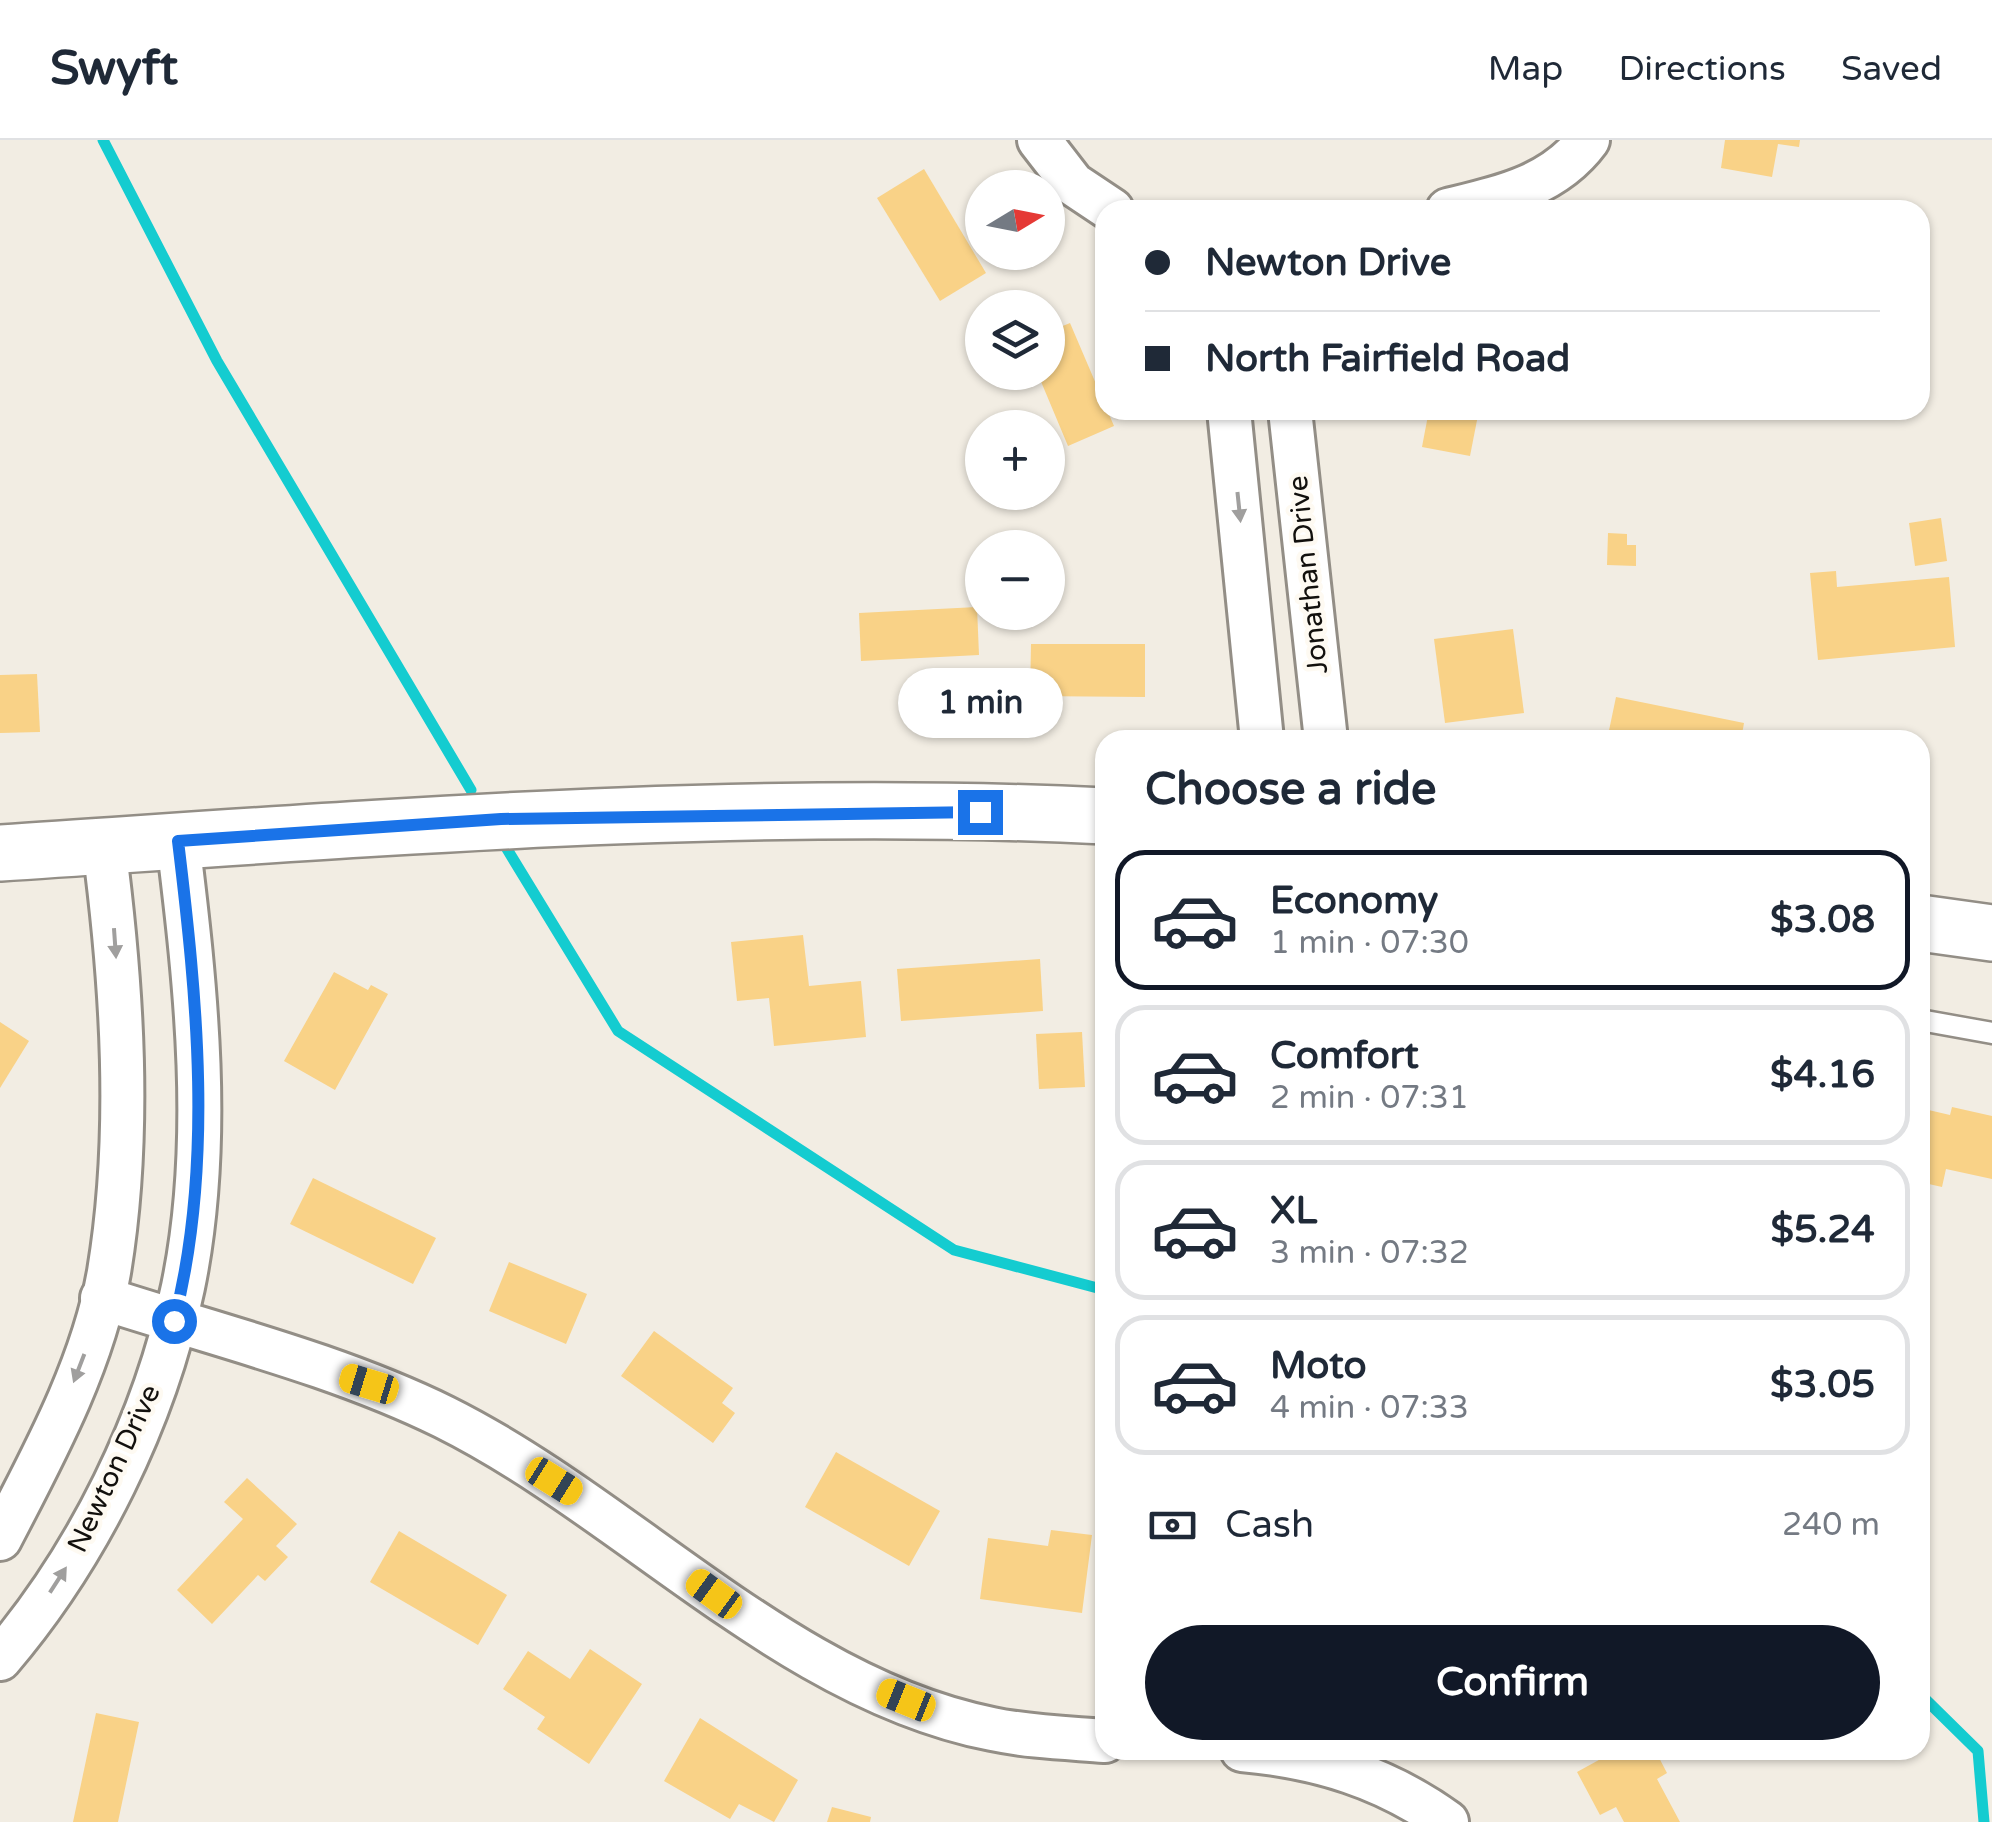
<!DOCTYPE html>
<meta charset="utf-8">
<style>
:root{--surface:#fff;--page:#f6f6f7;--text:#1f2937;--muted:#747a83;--line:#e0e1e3;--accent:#111827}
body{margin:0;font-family:"Varela Round",sans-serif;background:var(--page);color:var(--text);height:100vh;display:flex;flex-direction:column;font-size:38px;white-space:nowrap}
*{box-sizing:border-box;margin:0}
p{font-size:32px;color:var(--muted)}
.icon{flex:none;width:55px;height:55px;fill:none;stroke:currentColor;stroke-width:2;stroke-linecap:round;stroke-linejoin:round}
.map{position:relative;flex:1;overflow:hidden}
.side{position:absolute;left:1095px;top:590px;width:835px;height:1030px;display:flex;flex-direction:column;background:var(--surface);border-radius:30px;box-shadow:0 2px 8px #0004}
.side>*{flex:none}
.top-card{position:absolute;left:1095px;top:60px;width:835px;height:220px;border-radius:30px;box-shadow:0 2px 8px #0004;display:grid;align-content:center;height:220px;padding:0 50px;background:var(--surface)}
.needle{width:65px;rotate:80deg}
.controls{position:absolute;left:965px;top:30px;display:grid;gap:20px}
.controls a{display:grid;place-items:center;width:100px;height:100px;border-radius:50%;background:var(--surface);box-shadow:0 2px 8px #0004;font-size:50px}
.end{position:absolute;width:45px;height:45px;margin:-22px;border:12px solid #1a73e8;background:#fff;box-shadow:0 0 0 5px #fff}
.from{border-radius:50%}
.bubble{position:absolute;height:70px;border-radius:35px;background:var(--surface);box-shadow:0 2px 8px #0004;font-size:32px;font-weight:700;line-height:70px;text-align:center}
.car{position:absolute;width:30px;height:60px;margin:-30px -15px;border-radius:12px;box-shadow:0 0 8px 2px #0007;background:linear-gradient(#f5c518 24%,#345 0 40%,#f5c518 0 76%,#345 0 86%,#f5c518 0)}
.top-card b{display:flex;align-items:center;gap:35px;height:95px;font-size:38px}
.top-card b+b{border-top:2px solid var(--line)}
.top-card i{width:25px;height:25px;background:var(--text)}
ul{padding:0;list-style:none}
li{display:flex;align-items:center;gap:30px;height:140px;margin:0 20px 15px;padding:0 30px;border:5px solid var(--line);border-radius:30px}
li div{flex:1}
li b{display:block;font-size:38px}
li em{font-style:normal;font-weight:700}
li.selected{border-color:var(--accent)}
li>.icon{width:90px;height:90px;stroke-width:1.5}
h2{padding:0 50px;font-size:45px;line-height:120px}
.pay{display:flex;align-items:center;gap:25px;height:110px;padding:0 50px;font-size:38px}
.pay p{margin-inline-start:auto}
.action{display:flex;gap:20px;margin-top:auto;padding:20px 50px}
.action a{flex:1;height:115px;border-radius:60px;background:var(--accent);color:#fff;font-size:40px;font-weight:700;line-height:115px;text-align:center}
header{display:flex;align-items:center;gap:60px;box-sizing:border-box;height:140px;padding:0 50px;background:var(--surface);border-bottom:2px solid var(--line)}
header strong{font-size:48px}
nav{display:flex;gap:55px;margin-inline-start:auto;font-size:35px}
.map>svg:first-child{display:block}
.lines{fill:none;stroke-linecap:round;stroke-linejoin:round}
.stream{stroke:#14ccd0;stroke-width:11}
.building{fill:#f9d287}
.lane-casing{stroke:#938e86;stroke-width:25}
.street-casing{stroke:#938e86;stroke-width:48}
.secondary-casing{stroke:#938e86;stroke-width:60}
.lane{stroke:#fff;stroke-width:20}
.street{stroke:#fff;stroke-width:42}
.secondary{stroke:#fff;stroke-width:55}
.oneway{fill:#a09f9e}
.route{stroke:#1a73e8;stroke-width:12}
.labels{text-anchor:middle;stroke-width:9;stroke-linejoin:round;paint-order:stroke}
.street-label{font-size:28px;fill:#12100d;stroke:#fefaf2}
</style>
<header>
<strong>Swyft</strong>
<nav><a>Map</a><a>Directions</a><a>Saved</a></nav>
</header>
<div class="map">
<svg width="1992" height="1682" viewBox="0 0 1992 1682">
<rect width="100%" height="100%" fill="#f2ede3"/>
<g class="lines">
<g class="stream">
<path d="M 103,0 L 217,221 L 471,650"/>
<path d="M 507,709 L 618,891 L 954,1110 L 1105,1150"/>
<path d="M 1920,1554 L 1978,1611 L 1984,1682"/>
</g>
</g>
<g class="building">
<path d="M 1725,0 L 1800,0 L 1799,7 L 1778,4 L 1772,37 L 1721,28 Z"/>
<path d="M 924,29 L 986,133 L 940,161 L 877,58 Z"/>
<path d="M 1070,183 L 1114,286 L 1068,306 L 1037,232 L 1048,232 L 1048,192 Z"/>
<path d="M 1429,270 L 1479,270 L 1470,316 L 1422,307 Z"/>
<path d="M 1941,378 L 1947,421 L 1915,426 L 1909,383 Z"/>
<path d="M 1608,393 L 1627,394 L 1627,405 L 1636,405 L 1636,426 L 1607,425 Z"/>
<path d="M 1836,431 L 1837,447 L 1949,437 L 1955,507 L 1818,520 L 1810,433 Z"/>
<path d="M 977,467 L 979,515 L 861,521 L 859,473 Z"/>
<path d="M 1513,489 L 1524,573 L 1445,583 L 1434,499 Z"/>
<path d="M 1031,504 L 1145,504 L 1145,557 L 1030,556 Z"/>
<path d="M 37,534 L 40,592 L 0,593 L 0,535 Z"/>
<path d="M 1616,557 L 1744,583 L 1741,600 L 1607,600 Z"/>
<path d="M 803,795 L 809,846 L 861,841 L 866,897 L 774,906 L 769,858 L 737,861 L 731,802 Z"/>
<path d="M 1040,819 L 1043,871 L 901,881 L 897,829 Z"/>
<path d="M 334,832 L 368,850 L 371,845 L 388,854 L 335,950 L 284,921 Z"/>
<path d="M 0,882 L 29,901 L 0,948 Z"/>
<path d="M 1082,892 L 1085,947 L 1039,949 L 1036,894 Z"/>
<path d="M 1952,967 L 1992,976 L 1992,1039 L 1946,1029 L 1942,1047 L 1920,1042 L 1920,968 L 1950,975 Z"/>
<path d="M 313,1038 L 436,1098 L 413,1144 L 290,1084 Z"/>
<path d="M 509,1122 L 587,1154 L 566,1204 L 489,1171 Z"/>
<path d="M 654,1191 L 733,1248 L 722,1263 L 735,1273 L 713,1303 L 621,1236 Z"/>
<path d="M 836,1312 L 940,1371 L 909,1426 L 805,1367 Z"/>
<path d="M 247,1338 L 297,1384 L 276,1406 L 288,1417 L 265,1441 L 258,1435 L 212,1484 L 177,1450 L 243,1379 L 224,1362 Z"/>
<path d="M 1051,1390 L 1092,1395 L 1082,1473 L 980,1459 L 988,1398 L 1048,1406 Z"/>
<path d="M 399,1391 L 507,1455 L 478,1505 L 370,1442 Z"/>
<path d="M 590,1509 L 642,1544 L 589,1624 L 537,1589 L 545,1577 L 503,1549 L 528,1511 L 570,1539 Z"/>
<path d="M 96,1573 L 139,1582 L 118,1682 L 73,1682 Z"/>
<path d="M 700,1578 L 798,1640 L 774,1682 L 739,1664 L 730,1679 L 664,1641 Z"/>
<path d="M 1617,1610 L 1655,1610 L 1667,1633 L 1657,1639 L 1680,1682 L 1624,1682 L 1616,1667 L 1600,1675 L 1577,1632 Z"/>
<path d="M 832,1667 L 871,1677 L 870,1682 L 827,1682 Z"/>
</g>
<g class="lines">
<g class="lane-casing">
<path id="lane" d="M 1920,880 L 1992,893"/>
</g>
<g class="street-casing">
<g id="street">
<path d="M 1039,0 L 1073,44 L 1112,70"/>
<path d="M 1448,70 C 1501,57 1554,46 1588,0"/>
<path d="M 1229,270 L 1262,600"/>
<path d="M 1290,270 L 1326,600"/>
<path d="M 102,1158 C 216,1195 336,1224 444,1277 C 627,1368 788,1549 992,1589 C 1030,1597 1067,1598 1105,1601"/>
<path d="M 0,1399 C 43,1316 93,1225 109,1132 C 132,993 122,844 104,706"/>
<path d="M 0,1519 C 88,1416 155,1280 183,1147 C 213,1002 196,847 178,701"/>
<path d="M 1242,1610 C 1318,1617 1385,1637 1447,1682"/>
</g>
</g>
<g class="secondary-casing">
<g id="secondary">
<path d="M 0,713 C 367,689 736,658 1105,676"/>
<path d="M 1920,783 L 1992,793"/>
</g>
</g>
<use href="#lane" class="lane"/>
<use href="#street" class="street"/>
<use href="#secondary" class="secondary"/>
</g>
<defs><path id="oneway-solid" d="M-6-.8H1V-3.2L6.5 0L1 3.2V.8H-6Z" transform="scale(2.5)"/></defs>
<g class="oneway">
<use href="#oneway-solid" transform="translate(1239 367) rotate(84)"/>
<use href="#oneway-solid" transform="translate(115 803) rotate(86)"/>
<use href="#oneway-solid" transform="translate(79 1228) rotate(111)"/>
<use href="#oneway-solid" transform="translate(58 1440) rotate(-57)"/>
</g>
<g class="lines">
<path class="route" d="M 174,1181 C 214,1026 197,858 178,701 L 501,679 L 980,672"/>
</g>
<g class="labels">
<g class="street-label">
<text transform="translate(1307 435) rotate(-96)" y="10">Jonathan Drive</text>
<text transform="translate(113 1328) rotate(-65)" y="10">Newton Drive</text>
</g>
</g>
</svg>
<div class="controls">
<a><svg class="needle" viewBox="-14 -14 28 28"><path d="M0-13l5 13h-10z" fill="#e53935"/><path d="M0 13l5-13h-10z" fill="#747a83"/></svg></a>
<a><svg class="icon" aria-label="layers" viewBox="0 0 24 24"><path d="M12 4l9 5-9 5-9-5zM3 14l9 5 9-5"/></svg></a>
<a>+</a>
<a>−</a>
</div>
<i class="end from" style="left:174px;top:1181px"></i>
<i class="end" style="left:980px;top:672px"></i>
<div class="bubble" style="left:898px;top:528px;width:165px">1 min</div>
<i class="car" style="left:369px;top:1244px;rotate:287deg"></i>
<i class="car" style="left:554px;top:1341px;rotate:122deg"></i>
<i class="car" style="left:714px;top:1454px;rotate:306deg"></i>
<i class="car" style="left:906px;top:1560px;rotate:292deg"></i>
<div class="top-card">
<b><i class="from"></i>Newton Drive</b>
<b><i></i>North Fairfield Road</b>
</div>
<section class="side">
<h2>Choose a ride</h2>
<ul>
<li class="selected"><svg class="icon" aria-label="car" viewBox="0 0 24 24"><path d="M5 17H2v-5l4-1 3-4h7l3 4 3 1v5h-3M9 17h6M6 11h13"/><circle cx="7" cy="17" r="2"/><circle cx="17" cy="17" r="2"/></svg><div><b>Economy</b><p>1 min · 07:30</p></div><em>$3.08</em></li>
<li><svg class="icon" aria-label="car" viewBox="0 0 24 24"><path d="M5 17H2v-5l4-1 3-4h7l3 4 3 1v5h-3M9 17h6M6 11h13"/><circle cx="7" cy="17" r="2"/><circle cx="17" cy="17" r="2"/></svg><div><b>Comfort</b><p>2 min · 07:31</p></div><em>$4.16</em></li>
<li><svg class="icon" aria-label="car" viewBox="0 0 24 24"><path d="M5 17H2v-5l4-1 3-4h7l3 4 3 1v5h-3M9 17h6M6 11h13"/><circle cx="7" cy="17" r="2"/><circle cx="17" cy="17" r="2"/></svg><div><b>XL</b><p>3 min · 07:32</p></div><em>$5.24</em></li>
<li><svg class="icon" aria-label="car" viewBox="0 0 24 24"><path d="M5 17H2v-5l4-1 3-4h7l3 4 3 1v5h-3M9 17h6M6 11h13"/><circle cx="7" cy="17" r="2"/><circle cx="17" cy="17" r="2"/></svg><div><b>Moto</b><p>4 min · 07:33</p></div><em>$3.05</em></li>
</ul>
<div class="pay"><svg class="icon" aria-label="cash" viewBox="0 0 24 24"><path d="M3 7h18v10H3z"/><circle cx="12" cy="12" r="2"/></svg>Cash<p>240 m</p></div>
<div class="action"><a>Confirm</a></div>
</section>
</div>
